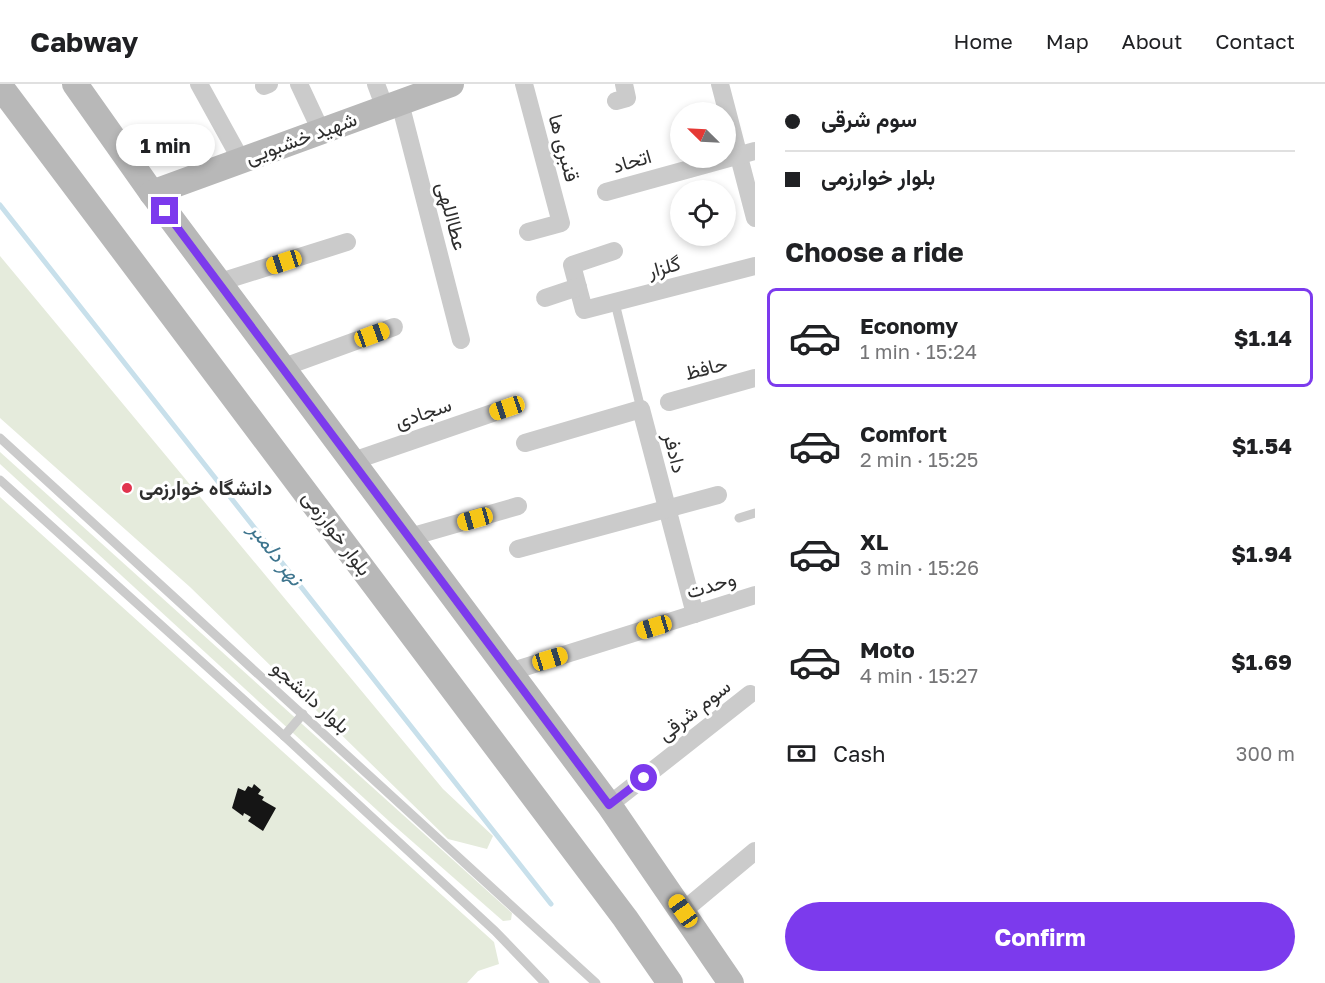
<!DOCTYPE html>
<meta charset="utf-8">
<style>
:root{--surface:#fff;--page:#f6f6f6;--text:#202124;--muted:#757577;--line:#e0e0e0;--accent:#7c3aed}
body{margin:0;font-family:"Golos Text",Vazirmatn,sans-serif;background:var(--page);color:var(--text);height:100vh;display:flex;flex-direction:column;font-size:22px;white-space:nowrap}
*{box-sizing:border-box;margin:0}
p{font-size:20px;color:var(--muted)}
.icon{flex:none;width:33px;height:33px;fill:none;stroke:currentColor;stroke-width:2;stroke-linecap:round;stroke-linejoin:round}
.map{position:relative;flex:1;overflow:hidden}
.details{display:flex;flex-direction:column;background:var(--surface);width:570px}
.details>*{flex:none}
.top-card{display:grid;align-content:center;height:132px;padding:0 30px;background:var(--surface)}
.needle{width:39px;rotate:294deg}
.buttons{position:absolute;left:670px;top:18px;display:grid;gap:12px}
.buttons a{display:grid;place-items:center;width:66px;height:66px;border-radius:50%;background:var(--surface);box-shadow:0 3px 9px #0003;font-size:30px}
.end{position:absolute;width:27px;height:27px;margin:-14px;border:8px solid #7c3aed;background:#fff;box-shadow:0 0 0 3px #fff}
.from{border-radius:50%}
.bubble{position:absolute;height:42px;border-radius:21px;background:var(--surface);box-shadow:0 3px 9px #0003;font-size:20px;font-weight:700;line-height:42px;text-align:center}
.car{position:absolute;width:18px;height:36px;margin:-18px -9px;border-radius:8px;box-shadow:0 0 4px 2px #0007;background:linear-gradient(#f5c518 24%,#345 0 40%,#f5c518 0 76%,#345 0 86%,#f5c518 0)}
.top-card b{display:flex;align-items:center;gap:21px;height:57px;font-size:22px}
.top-card b+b{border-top:2px solid var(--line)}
.top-card i{width:15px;height:15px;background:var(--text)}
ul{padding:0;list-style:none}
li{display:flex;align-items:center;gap:18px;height:99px;margin:0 12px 9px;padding:0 18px;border:3px solid transparent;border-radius:9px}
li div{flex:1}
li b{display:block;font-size:22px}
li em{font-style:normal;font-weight:700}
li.on{border-color:var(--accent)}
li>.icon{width:54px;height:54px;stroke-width:1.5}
h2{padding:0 30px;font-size:27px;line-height:72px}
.pay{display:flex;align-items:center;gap:15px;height:66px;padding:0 30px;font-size:22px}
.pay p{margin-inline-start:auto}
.button{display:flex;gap:12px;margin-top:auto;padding:12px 30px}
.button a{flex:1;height:69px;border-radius:36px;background:var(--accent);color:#fff;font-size:24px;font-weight:700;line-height:69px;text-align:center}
header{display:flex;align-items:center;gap:36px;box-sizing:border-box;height:84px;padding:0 30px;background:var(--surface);border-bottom:2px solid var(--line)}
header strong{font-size:28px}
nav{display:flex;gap:33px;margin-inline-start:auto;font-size:21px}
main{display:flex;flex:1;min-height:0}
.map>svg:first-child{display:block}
.green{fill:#e5ebdc}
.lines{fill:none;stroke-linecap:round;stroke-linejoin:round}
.stream{stroke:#c8e0eb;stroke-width:5}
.building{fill:#151515}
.lane{stroke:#cbcbcb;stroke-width:9}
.street{stroke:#cbcbcb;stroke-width:18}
.secondary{stroke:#b8b8b8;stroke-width:26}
.route{stroke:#7c3aed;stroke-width:8}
.poi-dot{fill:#e1344e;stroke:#fff;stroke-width:2}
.labels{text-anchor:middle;stroke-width:6;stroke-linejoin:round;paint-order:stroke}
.street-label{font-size:20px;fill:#2e2e2e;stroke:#fff}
.poi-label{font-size:20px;font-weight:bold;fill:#2e2e2e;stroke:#fff;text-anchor:start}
.water-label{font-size:21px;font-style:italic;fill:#3e758e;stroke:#fff}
</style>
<header>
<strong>Cabway</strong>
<nav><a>Home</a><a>Map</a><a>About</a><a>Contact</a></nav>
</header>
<main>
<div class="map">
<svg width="755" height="899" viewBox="0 0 755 899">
<rect width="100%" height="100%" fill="#fff"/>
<g class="green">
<path d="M 0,172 L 443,705 L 493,752 L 487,765 L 448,755 L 190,503 L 0,334 Z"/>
<path d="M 0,368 L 512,829 L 511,836 L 503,837 L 390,738 L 0,380 Z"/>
<path d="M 0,413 L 494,858 L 499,880 L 478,887 L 467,899 L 0,899 Z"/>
</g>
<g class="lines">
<path class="stream" d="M 0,121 L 551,820"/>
</g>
<path class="building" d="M 254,700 L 261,706 L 258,710 L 264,713 L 262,716 L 276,724 L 263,747 L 248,737 L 251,733 L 244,729 L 243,732 L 232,724 L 238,704 L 245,707 L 248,702 L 252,704 Z"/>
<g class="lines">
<g class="lane">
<path d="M 615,219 L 641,325"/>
<path d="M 0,354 L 596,899"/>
<path d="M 0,396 L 284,652 L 495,847 L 545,899"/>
<path d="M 739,434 L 755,429"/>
<path d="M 284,652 L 303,630"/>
</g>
<g class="street">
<path d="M 199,0 L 241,76"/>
<path d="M 299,0 L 321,47"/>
<path d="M 376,0 L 385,24"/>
<path d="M 524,0 L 561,139 L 528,148"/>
<path d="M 720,0 L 755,134"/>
<path d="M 264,2 L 269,0"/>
<path d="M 616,17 L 627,14 L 624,0"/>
<path d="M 400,19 L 461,256"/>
<path d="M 606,108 L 755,67"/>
<path d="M 614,167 L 572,181 L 584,226 L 755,182"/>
<path d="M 220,198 L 347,158"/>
<path d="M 545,214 L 578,203"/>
<path d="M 284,283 L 394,243"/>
<path d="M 669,318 L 755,294"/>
<path d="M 525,359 L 641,325 L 695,530"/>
<path d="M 353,377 L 507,324"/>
<path d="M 410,453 L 518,422"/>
<path d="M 518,465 L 718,411"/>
<path d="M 509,588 L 755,511"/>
<path d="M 609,721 L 750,610"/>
<path d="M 683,827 L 755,767"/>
</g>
<g class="secondary">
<path d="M 75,0 L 152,109 L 609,721 L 731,899"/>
<path d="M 0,2 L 625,834 L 670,899"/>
<path d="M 152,109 L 451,0"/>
</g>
</g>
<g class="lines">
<path class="route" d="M 165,127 L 609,721 L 644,694"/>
</g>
<circle class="poi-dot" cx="127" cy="404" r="6"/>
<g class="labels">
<g class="street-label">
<text transform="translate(301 54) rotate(-20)" y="7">شهید خشبویی</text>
<text transform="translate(564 64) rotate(75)" y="7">قنبری ها</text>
<text transform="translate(632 77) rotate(-16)" y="7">اتحاد</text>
<text transform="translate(452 132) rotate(75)" y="7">عطااللهی</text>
<text transform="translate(664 183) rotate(-15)" y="7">گلزار</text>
<text transform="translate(706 284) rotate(-15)" y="7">حافظ</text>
<text transform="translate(423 329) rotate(-19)" y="7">سجادی</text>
<text transform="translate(675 369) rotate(76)" y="7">دادفر</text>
<text transform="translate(337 449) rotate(53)" y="7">بلوار خوارزمی</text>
<text transform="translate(711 501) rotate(-17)" y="7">وحدت</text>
<text transform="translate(311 613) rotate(42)" y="7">بلوار دانشجو</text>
<text transform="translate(694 626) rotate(-38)" y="7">سوم شرقی</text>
</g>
<g class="poi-label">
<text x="139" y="411">دانشگاه خوارزمی</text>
</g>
<g class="water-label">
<text transform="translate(276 470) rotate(52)" y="7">نهر دلمبر</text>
</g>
</g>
</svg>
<div class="buttons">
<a><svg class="needle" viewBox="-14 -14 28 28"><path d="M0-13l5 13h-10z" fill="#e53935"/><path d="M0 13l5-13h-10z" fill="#757577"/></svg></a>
<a><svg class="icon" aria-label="locate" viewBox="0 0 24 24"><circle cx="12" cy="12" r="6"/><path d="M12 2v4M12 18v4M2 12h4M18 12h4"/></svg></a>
</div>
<i class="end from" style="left:644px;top:694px"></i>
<i class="end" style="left:165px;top:127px"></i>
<div class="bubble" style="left:116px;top:40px;width:99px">1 min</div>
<i class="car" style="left:284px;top:178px;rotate:252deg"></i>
<i class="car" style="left:372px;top:251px;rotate:70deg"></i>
<i class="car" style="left:507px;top:324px;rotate:251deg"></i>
<i class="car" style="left:475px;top:435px;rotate:254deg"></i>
<i class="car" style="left:654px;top:543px;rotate:253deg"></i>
<i class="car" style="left:550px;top:575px;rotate:73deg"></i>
<i class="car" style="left:683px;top:827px;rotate:325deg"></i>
</div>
<section class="details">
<div class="top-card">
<b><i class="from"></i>سوم شرقی</b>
<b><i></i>بلوار خوارزمی</b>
</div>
<h2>Choose a ride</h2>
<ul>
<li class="on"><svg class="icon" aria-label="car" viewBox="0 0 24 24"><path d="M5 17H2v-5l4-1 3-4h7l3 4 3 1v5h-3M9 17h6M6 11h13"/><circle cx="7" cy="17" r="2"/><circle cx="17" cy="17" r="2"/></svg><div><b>Economy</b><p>1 min · 15:24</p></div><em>$1.14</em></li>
<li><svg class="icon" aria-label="car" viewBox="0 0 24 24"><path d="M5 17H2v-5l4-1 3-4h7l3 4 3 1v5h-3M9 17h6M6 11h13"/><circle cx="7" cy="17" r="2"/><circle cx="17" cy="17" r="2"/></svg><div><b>Comfort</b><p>2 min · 15:25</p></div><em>$1.54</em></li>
<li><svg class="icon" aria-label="car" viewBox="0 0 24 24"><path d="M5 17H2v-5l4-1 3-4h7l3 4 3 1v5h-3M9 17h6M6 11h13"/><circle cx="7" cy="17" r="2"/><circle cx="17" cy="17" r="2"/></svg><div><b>XL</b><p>3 min · 15:26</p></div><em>$1.94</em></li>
<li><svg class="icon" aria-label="car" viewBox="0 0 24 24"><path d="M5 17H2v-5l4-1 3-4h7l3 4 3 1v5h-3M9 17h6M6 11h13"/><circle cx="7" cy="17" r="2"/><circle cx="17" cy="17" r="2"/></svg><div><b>Moto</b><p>4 min · 15:27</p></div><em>$1.69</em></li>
</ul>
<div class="pay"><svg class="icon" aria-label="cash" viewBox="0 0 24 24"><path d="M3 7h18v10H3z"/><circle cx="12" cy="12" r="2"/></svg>Cash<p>300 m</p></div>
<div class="button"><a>Confirm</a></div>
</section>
</main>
